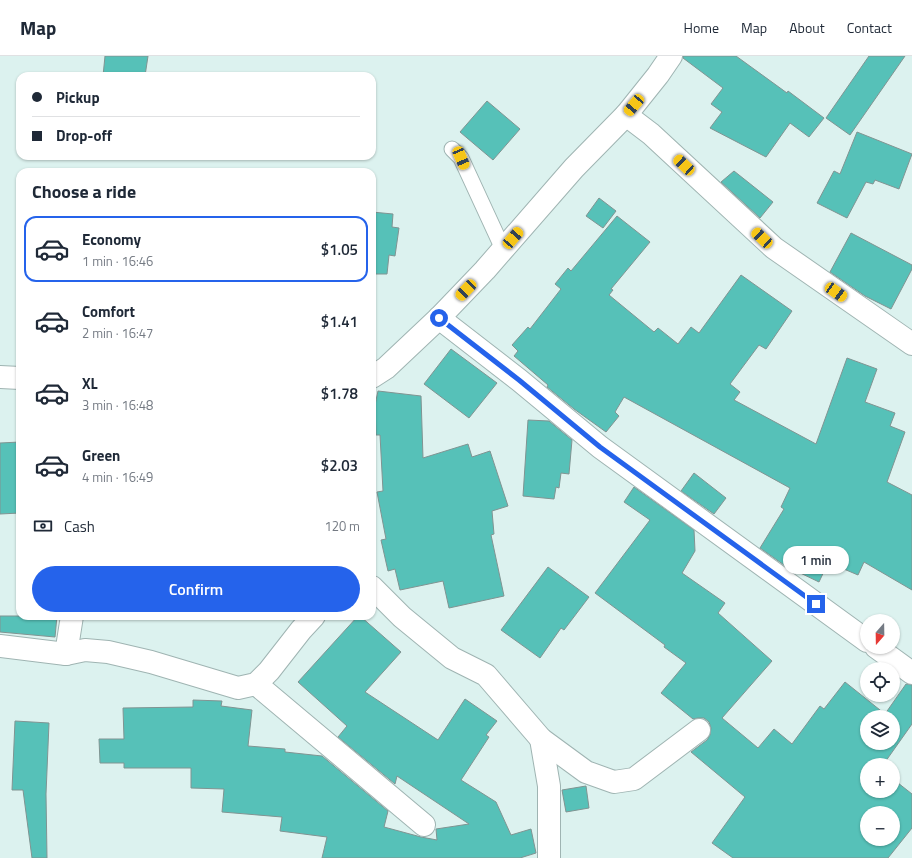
<!DOCTYPE html>
<meta charset="utf-8">
<style>
:root{--surface:#fff;--page:#f6f6f7;--text:#1f2937;--muted:#747a83;--line:#e0e1e3;--accent:#2563eb}
body{margin:0;font-family:"Titillium Web",sans-serif;background:var(--page);color:var(--text);height:100vh;display:flex;flex-direction:column;font-size:15px;white-space:nowrap}
*{box-sizing:border-box;margin:0}
p{font-size:13px;color:var(--muted)}
.icon{flex:none;width:22px;height:22px;fill:none;stroke:currentColor;stroke-width:2;stroke-linecap:round;stroke-linejoin:round}
.map{position:relative;flex:1;overflow:hidden}
.panel{position:absolute;left:16px;top:112px;width:360px;height:452px;display:flex;flex-direction:column;background:var(--surface);border-radius:12px;box-shadow:0 1px 3px #0004}
.panel>*{flex:none}
.top-card{position:absolute;left:16px;top:16px;width:360px;height:88px;border-radius:12px;box-shadow:0 1px 3px #0004;display:grid;align-content:center;height:88px;padding:0 16px;background:var(--surface)}
.needle{width:26px;rotate:200deg}
.controls{position:absolute;left:860px;top:558px;display:grid;gap:8px}
.controls a{display:grid;place-items:center;width:40px;height:40px;border-radius:50%;background:var(--surface);box-shadow:0 1px 3px #0004;font-size:20px}
.end{position:absolute;width:18px;height:18px;margin:-9px;border:5px solid #2563eb;background:#fff;box-shadow:0 0 0 2px #fff}
.from{border-radius:50%}
.bubble{position:absolute;height:28px;border-radius:14px;background:var(--surface);box-shadow:0 1px 3px #0004;font-size:13px;font-weight:600;line-height:28px;text-align:center}
.car{position:absolute;width:12px;height:24px;margin:-12px -6px;border-radius:5px;box-shadow:0 0 3px 1px #0007;background:linear-gradient(#f5c518 24%,#345 0 40%,#f5c518 0 76%,#345 0 86%,#f5c518 0)}
.top-card b{display:flex;align-items:center;gap:14px;height:38px;font-size:15px}
.top-card b+b{border-top:1px solid var(--line)}
.top-card i{width:10px;height:10px;background:var(--text)}
ul{padding:0;list-style:none}
li{display:flex;align-items:center;gap:12px;height:66px;margin:0 8px 6px;padding:0 8px;border:2px solid transparent;border-radius:12px}
li div{flex:1}
li b{display:block;font-size:15px}
li em{font-style:normal;font-weight:600}
li.active{border-color:var(--accent)}
li>.icon{width:36px;height:36px;stroke-width:1.5}
h2{padding:0 16px;font-size:18px;line-height:48px}
.pay{display:flex;align-items:center;gap:10px;height:44px;padding:0 16px;font-size:15px}
.pay p{margin-inline-start:auto}
.action{display:flex;gap:8px;margin-top:auto;padding:8px 16px}
.action a{flex:1;height:46px;border-radius:24px;background:var(--accent);color:#fff;font-size:16px;font-weight:600;line-height:46px;text-align:center}
header{display:flex;align-items:center;gap:24px;box-sizing:border-box;height:56px;padding:0 20px;background:var(--surface);border-bottom:1px solid var(--line)}
header strong{font-size:19px}
nav{display:flex;gap:22px;margin-inline-start:auto;font-size:14px}
.map>svg:first-child{display:block}
.building{fill:#56c1b8;stroke:#809492;fill-rule:evenodd}
.lines{fill:none;stroke-linecap:round;stroke-linejoin:round}
.lane-casing{stroke:#9fb4b2;stroke-width:17}
.street-casing{stroke:#9fb4b2;stroke-width:24}
.lane{stroke:#fff;stroke-width:15}
.street{stroke:#fff;stroke-width:22}
.route{stroke:#2563eb;stroke-width:5}
</style>
<header>
<strong>Map</strong>
<nav><a>Home</a><a>Map</a><a>About</a><a>Contact</a></nav>
</header>
<div class="map">
<svg width="912" height="802" viewBox="0 0 912 802">
<rect width="100%" height="100%" fill="#dcf2ef"/>
<g class="building">
<path d="M 105,0 L 148,0 L 145,20 L 103,20 Z"/>
<path d="M 683,0 L 736,0 L 787,37 L 788,35 L 824,62 L 809,81 L 790,67 L 766,101 L 710,72 L 722,56 L 711,48 L 723,32 L 683,2 Z"/>
<path d="M 869,0 L 905,0 L 850,79 L 826,62 Z"/>
<path d="M 487,45 L 520,73 L 493,104 L 460,76 Z"/>
<path d="M 857,76 L 912,98 L 899,133 L 875,124 L 873,128 L 866,126 L 847,162 L 817,147 L 834,115 L 840,118 Z"/>
<path d="M 734,115 L 773,146 L 760,162 L 721,126 Z"/>
<path d="M 599,142 L 616,155 L 603,172 L 586,160 Z"/>
<path d="M 372,156 L 393,158 L 392,171 L 399,172 L 395,200 L 389,199 L 387,218 L 372,218 Z"/>
<path d="M 617,160 L 650,186 L 611,233 L 613,234 L 609,239 L 654,276 L 658,272 L 678,288 L 691,271 L 699,277 L 741,219 L 792,255 L 766,293 L 759,289 L 730,328 L 740,336 L 734,344 L 816,388 L 847,302 L 877,313 L 865,346 L 895,357 L 890,370 L 905,376 L 887,426 L 912,439 L 912,534 L 864,506 L 858,519 L 832,508 L 831,511 L 827,509 L 819,526 L 792,513 L 791,514 L 760,492 L 784,453 L 781,451 L 790,432 L 624,341 L 615,356 L 619,360 L 606,376 L 574,353 L 547,331 L 548,329 L 514,300 L 518,295 L 512,289 L 528,271 L 530,273 L 561,233 L 555,228 L 568,212 L 571,215 Z"/>
<path d="M 851,177 L 912,209 L 912,213 L 891,253 L 865,240 L 830,216 Z"/>
<path d="M 451,293 L 497,327 L 469,362 L 424,328 Z"/>
<path d="M 378,335 L 421,340 L 423,402 L 468,388 L 472,401 L 490,395 L 508,450 L 492,455 L 494,478 L 491,479 L 504,540 L 449,552 L 443,525 L 400,534 L 395,513 L 388,515 L 381,484 L 386,483 L 377,436 L 383,435 L 380,379 L 376,379 L 375,349 Z"/>
<path d="M 528,364 L 549,365 L 572,384 L 569,418 L 561,417 L 559,432 L 556,431 L 554,443 L 523,440 Z"/>
<path d="M 20,386 L 20,457 L 0,458 L 0,387 Z"/>
<path d="M 694,417 L 726,442 L 714,458 L 681,435 Z"/>
<path d="M 634,431 L 694,474 L 695,495 L 682,517 L 725,547 L 718,557 L 772,605 L 722,662 L 758,692 L 774,673 L 792,688 L 820,650 L 824,653 L 845,626 L 885,658 L 906,628 L 912,629 L 912,668 L 883,709 L 867,709 L 867,735 L 893,735 L 893,723 L 912,738 L 912,772 L 888,802 L 733,802 L 712,787 L 745,741 L 691,696 L 707,684 L 710,679 L 711,672 L 709,666 L 704,662 L 698,662 L 693,663 L 661,637 L 686,607 L 664,591 L 665,589 L 595,537 L 650,464 L 624,446 ZM 867,661 L 893,661 L 893,687 L 867,687 ZM 867,757 L 893,757 L 893,783 L 867,783 Z"/>
<path d="M 548,511 L 589,541 L 564,574 L 561,572 L 540,602 L 501,574 Z"/>
<path d="M 0,560 L 57,560 L 55,581 L 0,576 Z"/>
<path d="M 358,560 L 360,560 L 401,596 L 365,636 L 438,684 L 465,643 L 497,665 L 486,679 L 489,681 L 461,724 L 496,746 L 511,779 L 531,773 L 536,797 L 520,802 L 322,802 L 327,781 L 280,775 L 282,761 L 222,756 L 224,733 L 191,732 L 191,712 L 124,712 L 124,707 L 100,707 L 99,683 L 124,683 L 123,652 L 193,651 L 193,644 L 222,645 L 221,650 L 252,654 L 248,690 L 285,693 L 285,696 L 322,700 L 388,755 L 384,771 L 421,781 L 437,784 L 436,773 L 469,768 L 397,720 L 395,728 L 338,681 L 347,670 L 298,626 Z"/>
<path d="M 15,665 L 49,667 L 46,738 L 47,802 L 32,802 L 23,734 L 12,734 Z"/>
<path d="M 586,730 L 589,752 L 566,756 L 562,734 Z"/>
</g>
<g class="lines">
<g class="lane-casing">
<path id="lane" d="M 452,93 L 461,102 L 503,193"/>
</g>
<g class="street-casing">
<g id="street">
<path d="M 626,59 L 651,78 L 774,192 L 912,288"/>
<path d="M 439,262 L 519,324 L 600,391 L 867,585"/>
<path d="M 0,321 L 20,322"/>
<path d="M 372,321 L 386,312 L 439,262 L 485,214 L 574,112 L 626,59 L 658,19 L 671,0"/>
<path d="M 372,531 L 402,561 L 452,602 L 486,619 L 541,683 L 586,716 L 614,726 L 634,723 L 699,674"/>
<path d="M 0,590 L 66,598 L 85,594 L 108,596 L 151,606 L 238,632 L 256,628 L 269,615 L 301,574 L 314,560"/>
<path d="M 876,591 L 912,617"/>
<path d="M 66,598 L 72,560"/>
<path d="M 256,628 L 424,769"/>
<path d="M 541,683 L 549,730 L 549,802"/>
</g>
</g>
<use href="#lane" class="lane"/>
<use href="#street" class="street"/>
</g>
<g class="lines">
<path class="route" d="M 439,262 L 519,324 L 600,391 L 816,548"/>
</g>
</svg>
<div class="controls">
<a><svg class="needle" viewBox="-14 -14 28 28"><path d="M0-13l5 13h-10z" fill="#e53935"/><path d="M0 13l5-13h-10z" fill="#747a83"/></svg></a>
<a><svg class="icon" aria-label="locate" viewBox="0 0 24 24"><circle cx="12" cy="12" r="6"/><path d="M12 2v4M12 18v4M2 12h4M18 12h4"/></svg></a>
<a><svg class="icon" aria-label="layers" viewBox="0 0 24 24"><path d="M12 4l9 5-9 5-9-5zM3 14l9 5 9-5"/></svg></a>
<a>+</a>
<a>−</a>
</div>
<i class="end from" style="left:439px;top:262px"></i>
<i class="end" style="left:816px;top:548px"></i>
<div class="bubble" style="left:783px;top:490px;width:66px">1 min</div>
<i class="car" style="left:634px;top:49px;rotate:220deg"></i>
<i class="car" style="left:461px;top:102px;rotate:157deg"></i>
<i class="car" style="left:684px;top:109px;rotate:313deg"></i>
<i class="car" style="left:513px;top:182px;rotate:41deg"></i>
<i class="car" style="left:762px;top:182px;rotate:313deg"></i>
<i class="car" style="left:466px;top:234px;rotate:224deg"></i>
<i class="car" style="left:836px;top:236px;rotate:125deg"></i>
<div class="top-card">
<b><i class="from"></i>Pickup</b>
<b><i></i>Drop-off</b>
</div>
<section class="panel">
<h2>Choose a ride</h2>
<ul>
<li class="active"><svg class="icon" aria-label="car" viewBox="0 0 24 24"><path d="M5 17H2v-5l4-1 3-4h7l3 4 3 1v5h-3M9 17h6M6 11h13"/><circle cx="7" cy="17" r="2"/><circle cx="17" cy="17" r="2"/></svg><div><b>Economy</b><p>1 min · 16:46</p></div><em>$1.05</em></li>
<li><svg class="icon" aria-label="car" viewBox="0 0 24 24"><path d="M5 17H2v-5l4-1 3-4h7l3 4 3 1v5h-3M9 17h6M6 11h13"/><circle cx="7" cy="17" r="2"/><circle cx="17" cy="17" r="2"/></svg><div><b>Comfort</b><p>2 min · 16:47</p></div><em>$1.41</em></li>
<li><svg class="icon" aria-label="car" viewBox="0 0 24 24"><path d="M5 17H2v-5l4-1 3-4h7l3 4 3 1v5h-3M9 17h6M6 11h13"/><circle cx="7" cy="17" r="2"/><circle cx="17" cy="17" r="2"/></svg><div><b>XL</b><p>3 min · 16:48</p></div><em>$1.78</em></li>
<li><svg class="icon" aria-label="car" viewBox="0 0 24 24"><path d="M5 17H2v-5l4-1 3-4h7l3 4 3 1v5h-3M9 17h6M6 11h13"/><circle cx="7" cy="17" r="2"/><circle cx="17" cy="17" r="2"/></svg><div><b>Green</b><p>4 min · 16:49</p></div><em>$2.03</em></li>
</ul>
<div class="pay"><svg class="icon" aria-label="cash" viewBox="0 0 24 24"><path d="M3 7h18v10H3z"/><circle cx="12" cy="12" r="2"/></svg>Cash<p>120 m</p></div>
<div class="action"><a>Confirm</a></div>
</section>
</div>
